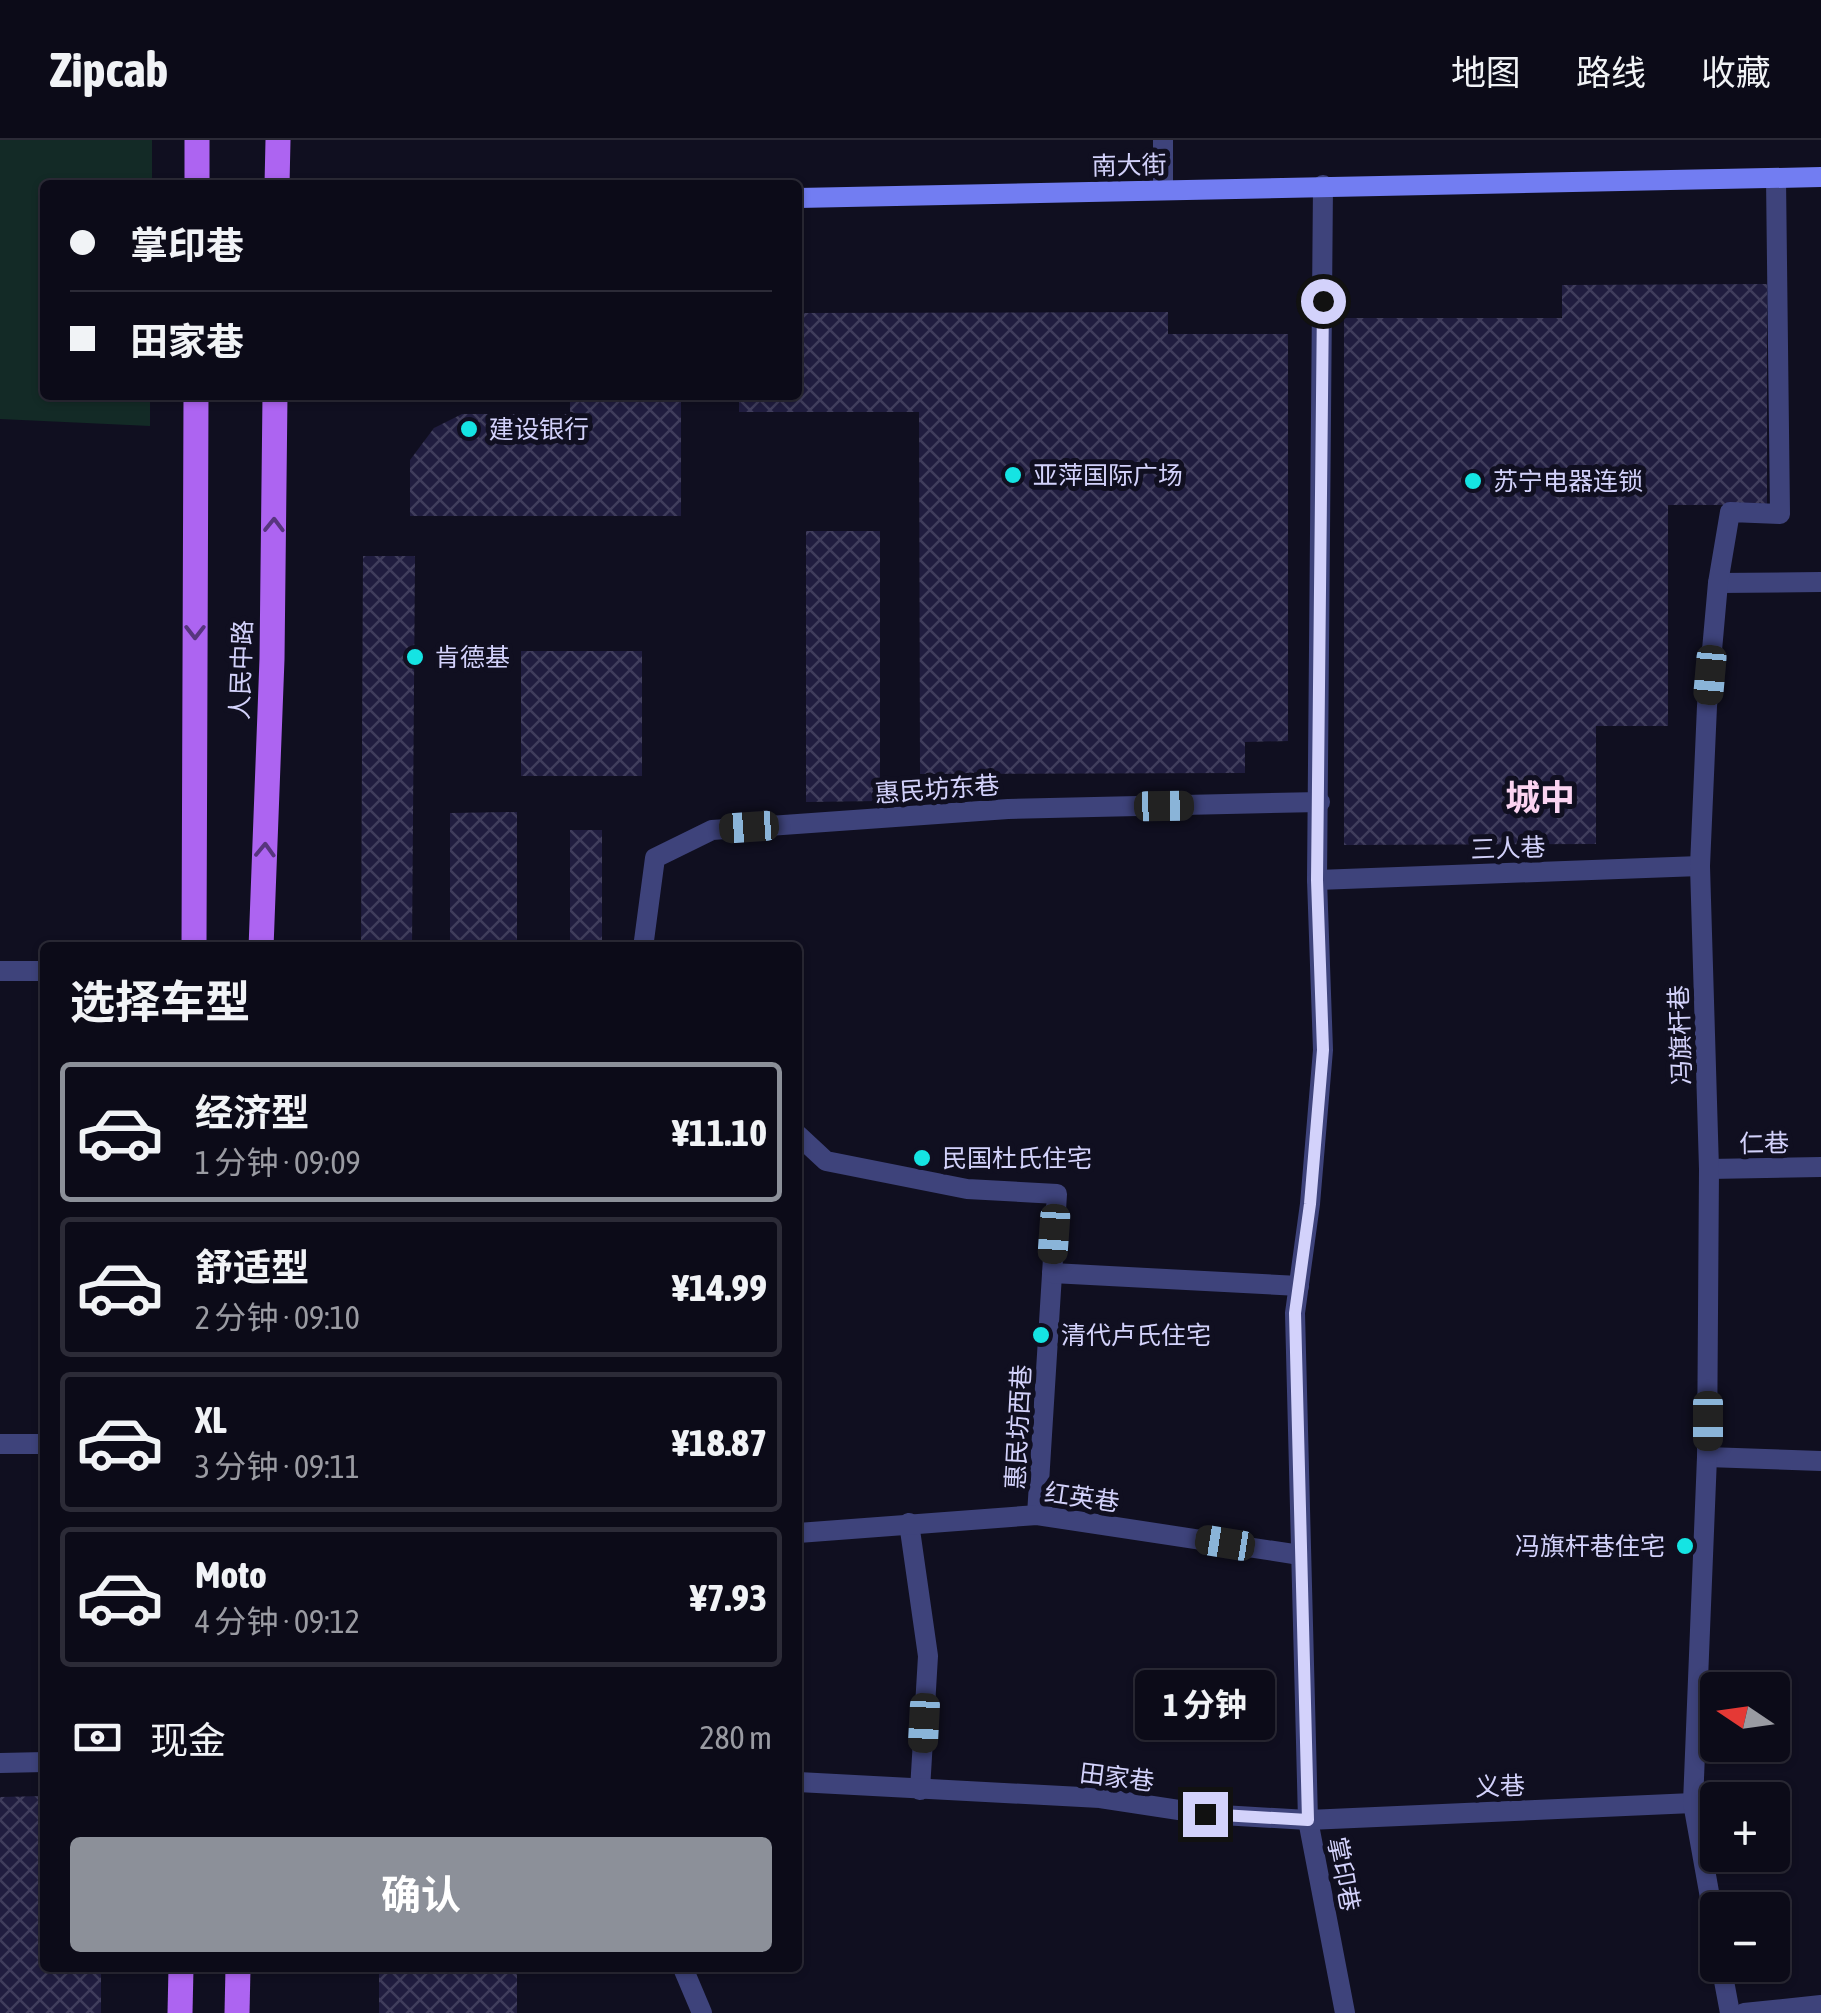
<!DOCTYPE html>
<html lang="zh">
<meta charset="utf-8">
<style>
:root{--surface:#0c0b18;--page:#1a1925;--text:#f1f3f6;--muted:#9a9ba2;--line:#2c2b37;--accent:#8c9099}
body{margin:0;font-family:"Asap Condensed","Noto Sans SC",sans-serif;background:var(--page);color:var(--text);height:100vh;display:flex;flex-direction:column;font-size:38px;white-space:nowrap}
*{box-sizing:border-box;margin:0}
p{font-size:32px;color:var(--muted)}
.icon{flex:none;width:55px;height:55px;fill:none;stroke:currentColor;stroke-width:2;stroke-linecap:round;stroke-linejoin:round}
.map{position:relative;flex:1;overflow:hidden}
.panel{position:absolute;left:40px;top:802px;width:762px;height:1030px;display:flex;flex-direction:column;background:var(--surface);border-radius:10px;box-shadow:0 2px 8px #0004,0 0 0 2px var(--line)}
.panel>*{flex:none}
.guide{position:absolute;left:40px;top:40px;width:762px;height:220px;border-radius:10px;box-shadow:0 2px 8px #0004,0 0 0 2px var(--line);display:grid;align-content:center;height:220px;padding:0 30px;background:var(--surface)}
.needle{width:65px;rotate:283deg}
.fabs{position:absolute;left:1700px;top:1532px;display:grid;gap:20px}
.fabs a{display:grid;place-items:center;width:90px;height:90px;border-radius:10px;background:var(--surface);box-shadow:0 2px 8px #0004,0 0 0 2px var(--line);font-size:50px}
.end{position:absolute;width:45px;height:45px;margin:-22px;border:12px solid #d3d2fb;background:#111;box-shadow:0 0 0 5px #111}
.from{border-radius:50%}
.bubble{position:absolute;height:70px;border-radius:10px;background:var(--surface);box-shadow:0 2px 8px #0004,0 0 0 2px var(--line);font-size:32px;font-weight:700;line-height:70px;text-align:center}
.car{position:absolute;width:30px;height:60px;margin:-30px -15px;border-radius:12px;box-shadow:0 0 8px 2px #0007;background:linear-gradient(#222 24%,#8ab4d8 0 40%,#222 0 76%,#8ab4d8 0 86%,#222 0)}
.guide b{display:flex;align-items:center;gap:35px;height:95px;font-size:38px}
.guide b+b{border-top:2px solid var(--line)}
.guide i{width:25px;height:25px;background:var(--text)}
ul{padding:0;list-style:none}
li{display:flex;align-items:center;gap:30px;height:140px;margin:0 20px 15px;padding:0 10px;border:5px solid var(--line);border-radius:10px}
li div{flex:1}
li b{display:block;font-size:38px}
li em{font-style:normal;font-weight:700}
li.selected{border-color:var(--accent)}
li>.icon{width:90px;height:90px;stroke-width:1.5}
h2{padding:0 30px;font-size:45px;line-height:120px}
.pay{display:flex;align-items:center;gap:25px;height:110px;padding:0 30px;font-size:38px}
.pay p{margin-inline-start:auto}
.primary-button{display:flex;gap:20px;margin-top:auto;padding:20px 30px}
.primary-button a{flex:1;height:115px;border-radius:10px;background:var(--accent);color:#fff;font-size:40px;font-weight:700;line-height:115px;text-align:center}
header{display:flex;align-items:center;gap:60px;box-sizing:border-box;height:140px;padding:0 50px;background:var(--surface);border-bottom:2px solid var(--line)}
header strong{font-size:48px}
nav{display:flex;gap:55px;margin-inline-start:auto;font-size:35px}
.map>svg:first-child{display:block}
.park{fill:#132a26}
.building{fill:url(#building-cross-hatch)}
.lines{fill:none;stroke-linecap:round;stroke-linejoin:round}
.service{stroke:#3e437b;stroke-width:20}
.pedestrian{stroke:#3e437b;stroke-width:20}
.secondary{stroke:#727df2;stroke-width:20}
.primary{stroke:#ad64f1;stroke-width:25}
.oneway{stroke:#57357e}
.route{stroke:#d3d2fb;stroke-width:12}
.poi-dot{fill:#15e4e3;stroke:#100f20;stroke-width:4}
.labels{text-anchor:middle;stroke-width:10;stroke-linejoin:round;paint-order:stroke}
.street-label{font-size:25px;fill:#d3d2fb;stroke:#100f20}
.poi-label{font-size:25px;fill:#d3d2fb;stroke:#100f20;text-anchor:start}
.district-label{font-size:35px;font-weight:bold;fill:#fbd4f1;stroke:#100f20}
</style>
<header>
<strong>Zipcab</strong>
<nav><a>地图</a><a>路线</a><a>收藏</a></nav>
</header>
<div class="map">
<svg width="1821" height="1873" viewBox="0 0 1821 1873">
<defs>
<pattern id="building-cross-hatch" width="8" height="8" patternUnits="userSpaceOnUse" patternTransform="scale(2.5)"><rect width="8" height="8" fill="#201d3f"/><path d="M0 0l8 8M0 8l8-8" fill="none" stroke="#403d5c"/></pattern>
</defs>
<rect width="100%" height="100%" fill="#100f20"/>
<path class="park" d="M 0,0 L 152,0 L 152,45 L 45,45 L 45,255 L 150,255 L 150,286 L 0,279 Z"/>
<g class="building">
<path d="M 1767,144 L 1767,365 L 1668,365 L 1668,586 L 1596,586 L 1596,704 L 1344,705 L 1344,178 L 1562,178 L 1562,145 Z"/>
<path d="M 1168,172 L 1168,194 L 1288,194 L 1288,601 L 1245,602 L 1245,633 L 920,634 L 919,272 L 739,272 L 739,255 L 798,255 L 798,173 Z"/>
<path d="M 570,255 L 681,255 L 681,376 L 410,376 L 410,320 L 434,288 L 462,274 L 570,274 Z"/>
<path d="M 806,391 L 880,391 L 880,661 L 806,662 Z"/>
<path d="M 363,416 L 415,416 L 412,808 L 361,808 Z"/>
<rect x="521" y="511" width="121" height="125"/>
<path d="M 517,672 L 517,808 L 450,808 L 450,673 Z"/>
<rect x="570" y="690" width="32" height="118"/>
<path d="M 45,1656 L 45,1828 L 101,1828 L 101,1873 L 0,1873 L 0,1657 Z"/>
<rect x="379" y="1828" width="138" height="45"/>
</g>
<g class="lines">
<g class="service">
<path d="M 1323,45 L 1317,740 L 1323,910 L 1310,1064 L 1295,1173 L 1308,1680 L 1345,1873"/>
<path d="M 1718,443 L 1821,442"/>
<path d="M 1317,740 L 1700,726"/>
<path d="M 643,808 L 655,718 L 712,690 L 1008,669 L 1320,662"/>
<path d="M 0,831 L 45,831"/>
<path d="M 798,995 L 826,1021 L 967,1049 L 1057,1054 L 1037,1375"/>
<path d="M 1709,1029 L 1821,1027"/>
<path d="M 1052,1133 L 1299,1146"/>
<path d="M 0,1304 L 45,1304"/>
<path d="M 1707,1317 L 1821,1321"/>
<path d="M 909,1383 L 928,1516 L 920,1650"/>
<path d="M 798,1393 L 1037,1375 L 1300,1415"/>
<path d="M 0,1623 L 45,1622"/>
<path d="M 798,1642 L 1100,1658 L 1205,1674 L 1308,1680 L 1693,1663"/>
<path d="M 1718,1802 L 1693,1663 L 1707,1317 L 1709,1029 L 1700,726 L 1707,566 L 1718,443 L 1730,372 L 1780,374 L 1776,38"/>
<path d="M 1721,1825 L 1730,1873"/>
<path d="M 683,1828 L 702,1873"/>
<path d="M 1744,1873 L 1821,1865"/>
</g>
<path class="pedestrian" d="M 1163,0 L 1163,49"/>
<path class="secondary" d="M 798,58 L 1821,37"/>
<g class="primary">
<path d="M 197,45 L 197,0"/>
<path d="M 277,45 L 278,0"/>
<path d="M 194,808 L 196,255"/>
<path d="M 261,808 L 272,519 L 275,255"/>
<path d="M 180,1873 L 181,1828"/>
<path d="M 237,1873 L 238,1828"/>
</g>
</g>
<defs><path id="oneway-chevron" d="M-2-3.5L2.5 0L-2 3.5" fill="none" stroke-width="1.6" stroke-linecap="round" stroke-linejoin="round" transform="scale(2.5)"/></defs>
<g class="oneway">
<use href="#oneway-chevron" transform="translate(274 385) rotate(-89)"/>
<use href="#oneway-chevron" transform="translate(195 492) rotate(90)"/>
<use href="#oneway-chevron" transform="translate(265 710) rotate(-88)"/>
</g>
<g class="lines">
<path class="route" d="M 1205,1674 L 1308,1680 L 1295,1173 L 1310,1064 L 1323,910 L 1317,740 L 1323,161"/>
</g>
<g class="poi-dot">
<circle cx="469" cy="289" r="10"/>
<circle cx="1013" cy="335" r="10"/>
<circle cx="1473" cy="341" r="10"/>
<circle cx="415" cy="517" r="10"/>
<circle cx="922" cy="1018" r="10"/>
<circle cx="1041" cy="1195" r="10"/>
<circle cx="1685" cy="1406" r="10"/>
</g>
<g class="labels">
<g class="street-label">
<text transform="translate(1129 25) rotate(-1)" y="9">南大街</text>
<text transform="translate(241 530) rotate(-88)" y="9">人民中路</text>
<text transform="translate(937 649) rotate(-4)" y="9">惠民坊东巷</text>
<text transform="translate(1508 708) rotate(-2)" y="9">三人巷</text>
<text transform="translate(1680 895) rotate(-92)" y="9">冯旗杆巷</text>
<text transform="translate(1764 1003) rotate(-1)" y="9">仁巷</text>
<text transform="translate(1018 1287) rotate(-87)" y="9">惠民坊西巷</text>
<text transform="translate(1082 1357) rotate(8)" y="9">红英巷</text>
<text transform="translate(1117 1637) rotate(7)" y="9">田家巷</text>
<text transform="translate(1500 1646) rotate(-2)" y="9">义巷</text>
<text transform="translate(1344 1734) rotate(79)" y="9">掌印巷</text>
</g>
<g class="poi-label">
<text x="489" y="298">建设银行</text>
<text x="1033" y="344">亚萍国际广场</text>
<text x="1493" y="350">苏宁电器连锁</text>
<text x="435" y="526">肯德基</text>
<text x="942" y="1027">民国杜氏住宅</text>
<text x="1061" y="1204">清代卢氏住宅</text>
<text x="1665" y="1415" text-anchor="end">冯旗杆巷住宅</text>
</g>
<g class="district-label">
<text x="1540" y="670">城中</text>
</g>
</g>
</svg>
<div class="fabs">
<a><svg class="needle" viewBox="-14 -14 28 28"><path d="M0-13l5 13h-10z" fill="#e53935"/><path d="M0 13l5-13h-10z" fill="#9a9ba2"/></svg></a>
<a>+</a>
<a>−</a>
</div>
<i class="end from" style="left:1323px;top:161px"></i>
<i class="end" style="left:1205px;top:1674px"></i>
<div class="bubble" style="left:1135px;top:1530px;width:140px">1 分钟</div>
<i class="car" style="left:1710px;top:535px;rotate:185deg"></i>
<i class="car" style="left:1164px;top:666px;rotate:89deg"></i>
<i class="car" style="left:749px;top:687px;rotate:266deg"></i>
<i class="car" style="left:1054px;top:1094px;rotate:184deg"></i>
<i class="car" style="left:1708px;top:1281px;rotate:180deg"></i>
<i class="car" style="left:1225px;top:1403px;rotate:279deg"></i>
<i class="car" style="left:924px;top:1583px;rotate:183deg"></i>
<div class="guide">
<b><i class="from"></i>掌印巷</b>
<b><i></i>田家巷</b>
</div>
<section class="panel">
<h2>选择车型</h2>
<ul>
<li class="selected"><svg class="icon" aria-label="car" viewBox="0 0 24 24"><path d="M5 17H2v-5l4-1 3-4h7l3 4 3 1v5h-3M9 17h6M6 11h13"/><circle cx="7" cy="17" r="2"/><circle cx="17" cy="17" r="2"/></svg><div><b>经济型</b><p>1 分钟 · 09:09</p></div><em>¥11.10</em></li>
<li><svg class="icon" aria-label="car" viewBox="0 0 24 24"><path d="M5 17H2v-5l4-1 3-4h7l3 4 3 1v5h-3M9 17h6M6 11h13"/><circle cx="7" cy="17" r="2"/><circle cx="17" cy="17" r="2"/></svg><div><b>舒适型</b><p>2 分钟 · 09:10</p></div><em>¥14.99</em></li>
<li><svg class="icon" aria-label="car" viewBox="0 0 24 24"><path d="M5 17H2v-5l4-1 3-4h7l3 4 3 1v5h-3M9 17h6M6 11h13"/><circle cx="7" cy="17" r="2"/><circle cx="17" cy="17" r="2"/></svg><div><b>XL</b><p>3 分钟 · 09:11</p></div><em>¥18.87</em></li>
<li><svg class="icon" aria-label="car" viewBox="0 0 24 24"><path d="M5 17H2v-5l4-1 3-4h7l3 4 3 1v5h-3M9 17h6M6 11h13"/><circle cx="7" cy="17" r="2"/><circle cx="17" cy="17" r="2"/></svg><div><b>Moto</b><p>4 分钟 · 09:12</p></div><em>¥7.93</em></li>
</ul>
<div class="pay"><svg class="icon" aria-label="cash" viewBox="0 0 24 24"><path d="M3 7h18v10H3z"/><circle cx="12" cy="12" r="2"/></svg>现金<p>280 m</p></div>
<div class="primary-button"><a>确认</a></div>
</section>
</div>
